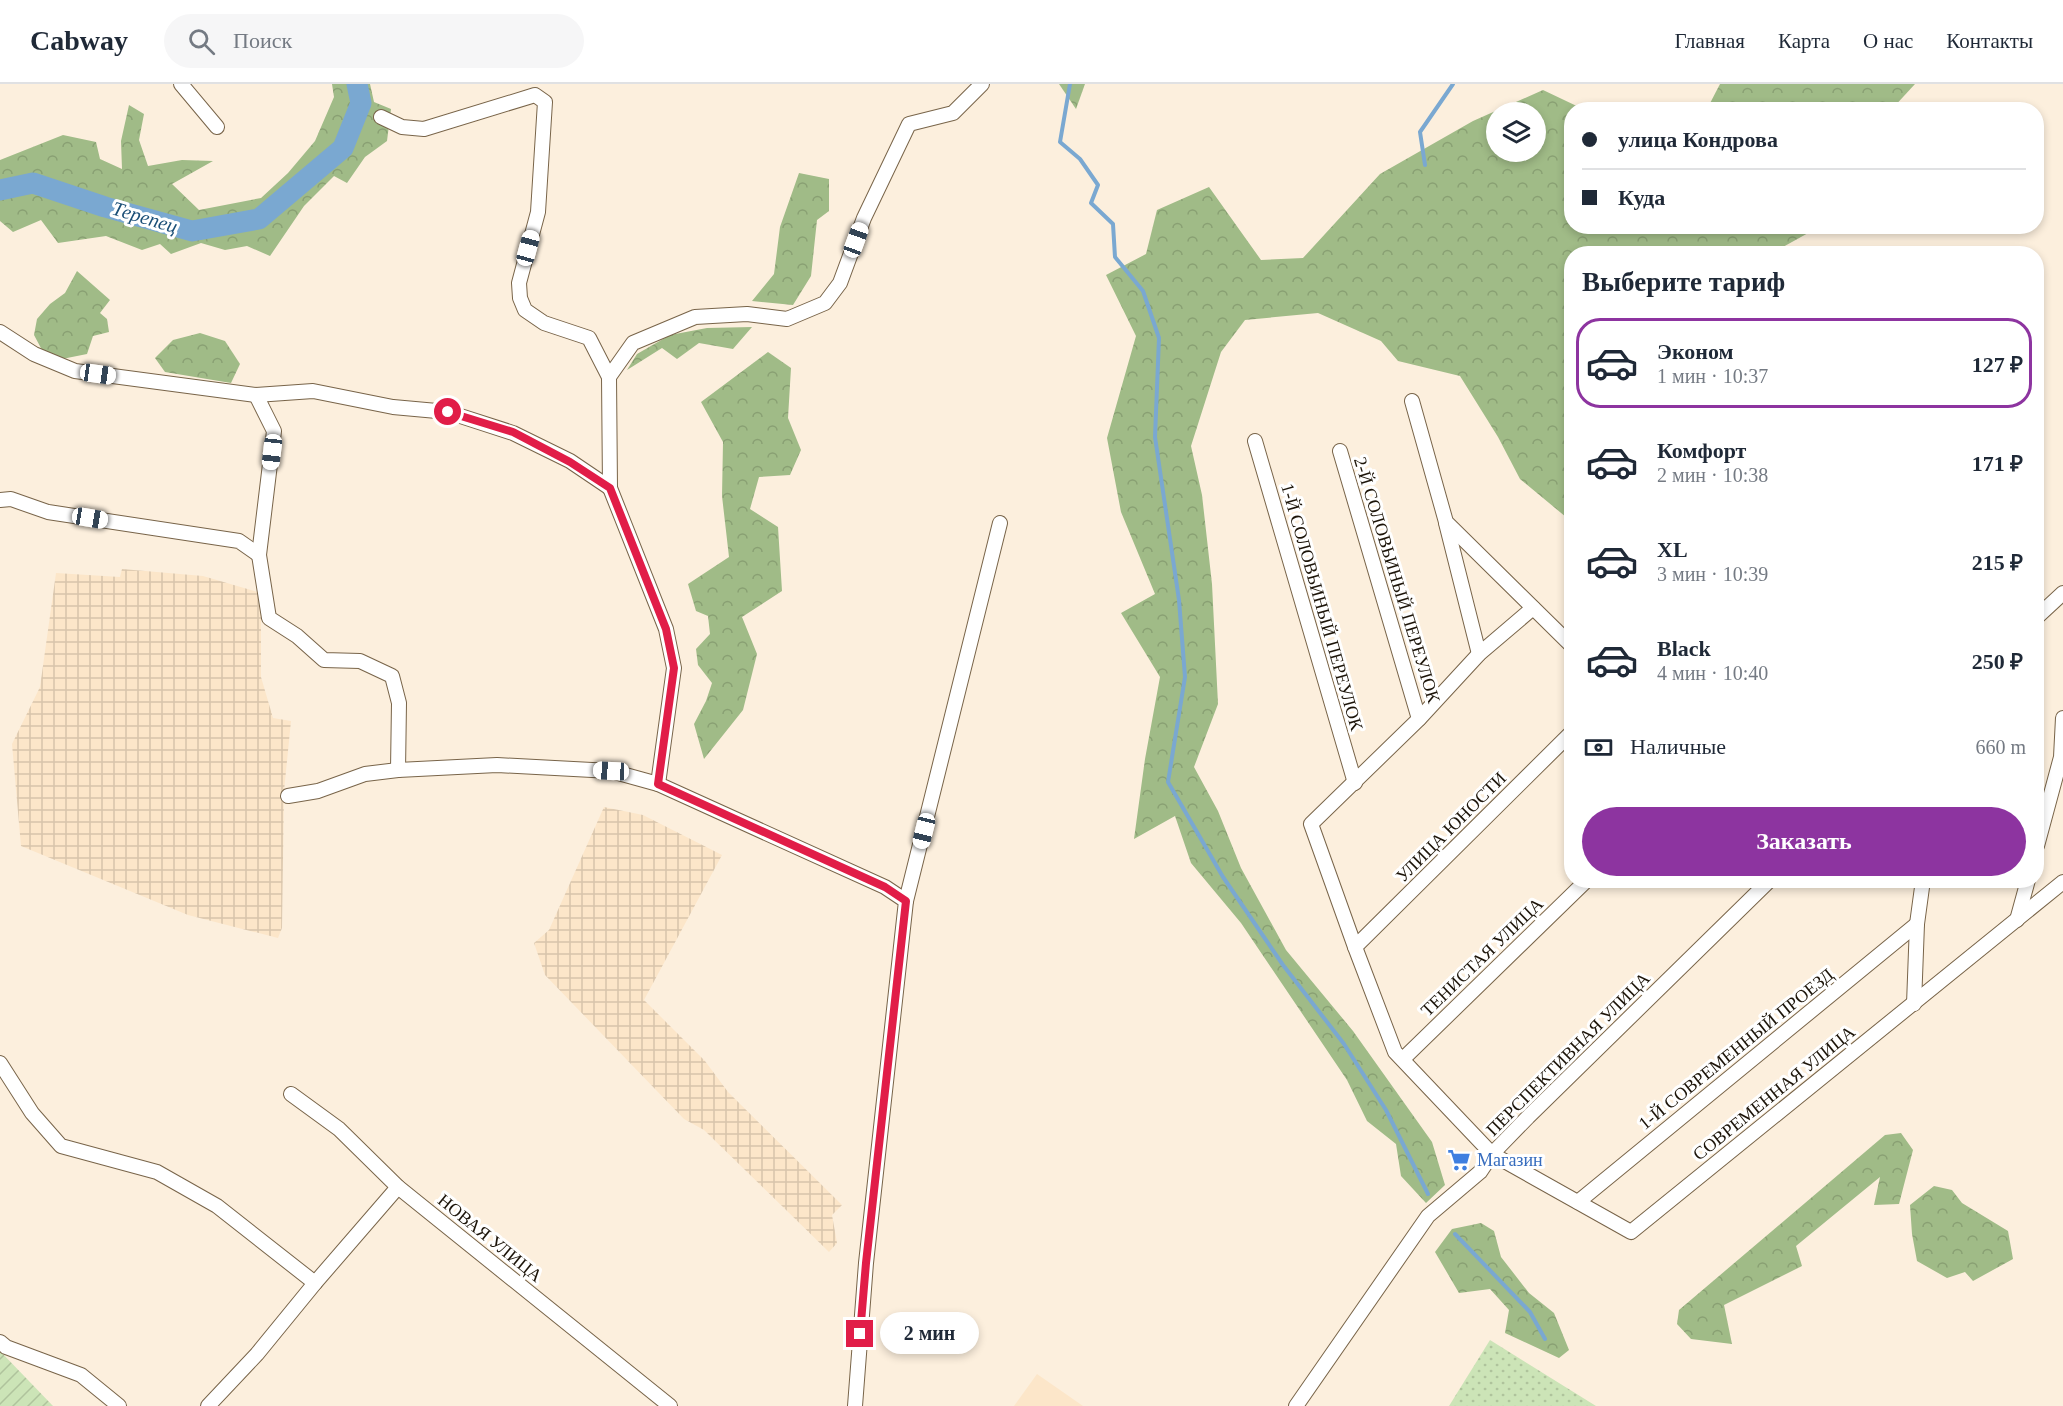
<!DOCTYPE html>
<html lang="ru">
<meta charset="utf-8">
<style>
:root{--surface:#fff;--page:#f6f6f7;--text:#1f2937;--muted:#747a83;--line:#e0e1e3;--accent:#8d34a0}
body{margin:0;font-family:"Times New Roman",serif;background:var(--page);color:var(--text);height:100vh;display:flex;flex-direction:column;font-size:22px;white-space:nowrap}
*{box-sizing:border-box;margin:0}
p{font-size:20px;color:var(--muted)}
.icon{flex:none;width:33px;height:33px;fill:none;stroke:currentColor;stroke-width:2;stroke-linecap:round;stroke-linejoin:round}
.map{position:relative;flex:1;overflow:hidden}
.sheet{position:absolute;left:1564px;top:162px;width:480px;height:642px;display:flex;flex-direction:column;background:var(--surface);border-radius:24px;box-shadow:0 3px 9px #0003}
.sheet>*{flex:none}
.top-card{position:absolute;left:1564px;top:18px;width:480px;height:132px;border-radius:24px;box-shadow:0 3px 9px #0003;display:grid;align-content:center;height:132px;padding:0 18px;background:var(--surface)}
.tools{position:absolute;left:1486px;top:18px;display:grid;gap:12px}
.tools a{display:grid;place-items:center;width:60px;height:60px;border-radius:50%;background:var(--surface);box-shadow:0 3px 9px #0003;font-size:30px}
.end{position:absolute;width:27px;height:27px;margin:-14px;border:8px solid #e11d48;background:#fff;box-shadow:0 0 0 3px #fff}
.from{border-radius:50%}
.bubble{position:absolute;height:42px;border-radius:21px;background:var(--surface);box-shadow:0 3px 9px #0003;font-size:20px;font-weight:800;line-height:42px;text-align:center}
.car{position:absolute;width:18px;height:36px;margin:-18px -9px;border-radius:8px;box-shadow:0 0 4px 2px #0007;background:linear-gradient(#fff 24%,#345 0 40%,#fff 0 76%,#345 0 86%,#fff 0)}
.top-card b{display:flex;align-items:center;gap:21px;height:57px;font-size:22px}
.top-card b+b{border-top:2px solid var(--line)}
.top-card i{width:15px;height:15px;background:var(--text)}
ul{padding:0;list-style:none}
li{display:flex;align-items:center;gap:18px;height:90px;margin:0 12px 9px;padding:0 6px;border:3px solid transparent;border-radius:24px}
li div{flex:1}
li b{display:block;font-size:22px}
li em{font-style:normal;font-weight:800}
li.current{border-color:var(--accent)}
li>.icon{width:54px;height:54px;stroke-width:1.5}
h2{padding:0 18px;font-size:27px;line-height:72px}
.pay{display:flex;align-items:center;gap:15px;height:66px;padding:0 18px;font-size:22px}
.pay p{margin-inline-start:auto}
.cta{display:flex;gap:12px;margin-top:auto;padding:12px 18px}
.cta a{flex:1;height:69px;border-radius:36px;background:var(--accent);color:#fff;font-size:24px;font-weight:800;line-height:69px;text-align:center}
header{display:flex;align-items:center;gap:36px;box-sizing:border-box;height:84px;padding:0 30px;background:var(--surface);border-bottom:2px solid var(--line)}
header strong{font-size:28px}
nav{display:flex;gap:33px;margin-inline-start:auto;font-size:21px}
.search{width:420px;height:54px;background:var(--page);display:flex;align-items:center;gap:15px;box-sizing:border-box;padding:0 21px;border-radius:33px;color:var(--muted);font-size:22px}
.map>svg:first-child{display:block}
.built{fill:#fce6c9}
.industrial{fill:url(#industrial-grid)}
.grass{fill:url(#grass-dots)}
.forest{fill:url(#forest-crowns);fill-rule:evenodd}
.garden{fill:url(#garden-furrows)}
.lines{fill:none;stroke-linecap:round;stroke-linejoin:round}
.stream{stroke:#7aa8d1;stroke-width:4}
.river{stroke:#7aa8d1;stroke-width:21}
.street-casing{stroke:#786449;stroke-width:16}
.street{stroke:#fff;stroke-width:14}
.route{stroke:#e11d48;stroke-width:8}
.labels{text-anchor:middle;stroke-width:6;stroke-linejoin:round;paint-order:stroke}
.street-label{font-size:18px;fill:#1c1409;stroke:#fff}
.shop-label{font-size:18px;fill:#366cbe;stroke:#fff;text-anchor:start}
.water-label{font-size:20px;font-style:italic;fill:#1b4f77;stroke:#fff}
</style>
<header>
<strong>Cabway</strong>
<div class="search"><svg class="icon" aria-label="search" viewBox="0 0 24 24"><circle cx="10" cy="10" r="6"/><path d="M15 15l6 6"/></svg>Поиск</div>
<nav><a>Главная</a><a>Карта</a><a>О нас</a><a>Контакты</a></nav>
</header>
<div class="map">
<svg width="2063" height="1322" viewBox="0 0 2063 1322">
<defs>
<pattern id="industrial-grid" width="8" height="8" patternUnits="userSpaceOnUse" patternTransform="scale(1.5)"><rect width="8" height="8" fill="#fce6c9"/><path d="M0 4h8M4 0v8" fill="none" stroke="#d7c4ab"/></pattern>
<pattern id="grass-dots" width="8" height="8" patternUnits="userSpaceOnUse" patternTransform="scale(1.5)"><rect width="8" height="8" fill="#cce4b7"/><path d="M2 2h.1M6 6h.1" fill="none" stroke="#afc39c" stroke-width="1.8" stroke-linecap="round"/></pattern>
<pattern id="forest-crowns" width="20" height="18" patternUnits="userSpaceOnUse" patternTransform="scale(1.5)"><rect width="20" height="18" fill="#a0bb87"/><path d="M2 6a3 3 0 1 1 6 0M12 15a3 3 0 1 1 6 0" fill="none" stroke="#89a073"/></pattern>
<pattern id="garden-furrows" width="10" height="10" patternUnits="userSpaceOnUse" patternTransform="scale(1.5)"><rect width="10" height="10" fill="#cce4b7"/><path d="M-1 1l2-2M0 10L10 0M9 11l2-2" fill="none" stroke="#afc39c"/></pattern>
</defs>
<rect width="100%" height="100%" fill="#fcefdd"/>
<path class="built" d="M 1037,1290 L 1083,1322 L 1014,1322 Z"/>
<g class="industrial">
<path d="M 122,485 L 203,492 L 261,509 L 261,593 L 273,634 L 291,637 L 284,707 L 282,844 L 278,854 L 188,831 L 21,762 L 12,660 L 40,603 L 56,489 L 120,493 Z"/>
<path d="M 604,723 L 643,731 L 722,771 L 644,916 L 705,977 L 728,1008 L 842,1121 L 832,1131 L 837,1159 L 829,1168 L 704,1046 L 684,1035 L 545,891 L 534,859 L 549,846 Z"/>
</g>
<path class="grass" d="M 1490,1256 L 1596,1322 L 1449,1322 Z"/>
<g class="forest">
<path d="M 332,0 L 370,0 L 374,18 L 391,25 L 387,57 L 365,73 L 347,99 L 334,92 L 304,122 L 270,172 L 247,162 L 225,166 L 201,159 L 171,170 L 160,160 L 142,166 L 106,152 L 58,159 L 41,136 L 13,148 L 0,137 L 0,76 L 63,51 L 96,58 L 100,75 L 122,85 L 121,57 L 129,21 L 144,30 L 139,56 L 148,82 L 182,76 L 213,77 L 172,100 L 199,126 L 261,114 L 288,89 L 315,57 L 334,13 Z"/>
<path d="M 1059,0 L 1085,0 L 1076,25 Z"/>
<path d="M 1720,0 L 1915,0 L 1892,25 L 1707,25 Z"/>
<path d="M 1543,6 L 1583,25 L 1572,26 L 1572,142 L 1819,143 L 1772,169 L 1572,170 L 1572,438 L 1520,395 L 1498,353 L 1460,292 L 1398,277 L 1381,257 L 1318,229 L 1245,236 L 1221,268 L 1191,362 L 1202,411 L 1212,500 L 1218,620 L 1194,683 L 1218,727 L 1241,784 L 1286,866 L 1353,947 L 1432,1058 L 1445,1101 L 1426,1119 L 1401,1092 L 1396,1060 L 1367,1037 L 1347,996 L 1241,839 L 1191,779 L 1175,732 L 1134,755 L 1145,675 L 1160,593 L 1121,529 L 1155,510 L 1121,428 L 1107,354 L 1136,252 L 1106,191 L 1146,170 L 1157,126 L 1209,103 L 1261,176 L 1303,174 L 1380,90 L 1473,37 ZM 1497,28 L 1536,28 L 1536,68 L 1497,68 Z"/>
<path d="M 799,89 L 829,95 L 829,127 L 817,136 L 811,192 L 793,221 L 752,217 L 774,190 L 780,143 Z"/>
<path d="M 77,187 L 110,216 L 100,229 L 107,235 L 109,248 L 93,252 L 87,270 L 62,275 L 42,266 L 34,251 L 37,235 L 50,220 L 65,209 Z"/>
<path d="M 752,243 L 733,265 L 699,259 L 677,275 L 662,264 L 627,286 L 637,270 L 670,251 L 707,244 Z"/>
<path d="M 200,249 L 225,257 L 240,280 L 231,299 L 165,288 L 155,274 L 173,256 Z"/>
<path d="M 768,268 L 791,284 L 788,334 L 801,366 L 790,391 L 759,393 L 750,425 L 778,443 L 782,507 L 742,533 L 757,570 L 743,626 L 704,675 L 694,640 L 706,617 L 712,599 L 698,581 L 696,565 L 710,550 L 708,532 L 696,527 L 688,500 L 729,473 L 722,412 L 723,358 L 701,318 Z"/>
<path d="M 1901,1049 L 1913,1066 L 1899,1120 L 1874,1121 L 1880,1093 L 1796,1162 L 1802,1182 L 1724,1221 L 1732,1260 L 1691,1255 L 1677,1240 L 1679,1226 L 1885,1051 Z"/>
<path d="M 1934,1102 L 1952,1106 L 1962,1119 L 2008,1147 L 2013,1175 L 1973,1197 L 1965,1188 L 1947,1194 L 1917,1177 L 1912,1150 L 1910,1121 Z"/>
<path d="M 1481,1139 L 1494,1147 L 1501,1173 L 1529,1209 L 1554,1229 L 1569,1266 L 1559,1274 L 1505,1249 L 1509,1226 L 1490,1205 L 1459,1209 L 1435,1168 L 1452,1145 Z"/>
</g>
<path class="garden" d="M 0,1267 L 53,1322 L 0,1322 Z"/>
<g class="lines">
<g class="stream">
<path d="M 1070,0 L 1060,58 L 1080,75 L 1098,101 L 1091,119 L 1113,140 L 1115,173 L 1143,207 L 1159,254 L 1155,353 L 1179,516 L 1185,593 L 1168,698 L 1223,793 L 1283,881 L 1344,960 L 1386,1026 L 1428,1110"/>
<path d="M 1425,81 L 1420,48 L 1453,0"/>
<path d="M 1455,1150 L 1530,1228 L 1545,1255"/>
</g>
<path class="river" d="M 0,106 L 33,99 L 105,123 L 192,147 L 259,135 L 343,64 L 361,19 L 357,0"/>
<g class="street-casing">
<g id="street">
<path d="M 181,0 L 217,43"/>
<path d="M 381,33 L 402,43 L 424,45 L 535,11 L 545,18 L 538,128 L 519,199 L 520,214 L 525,226 L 544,239 L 589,254 L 609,293"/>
<path d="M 0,248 L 34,270 L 75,287 L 256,311 L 313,307 L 393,323 L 448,328 L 513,349 L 570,377 L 610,404"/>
<path d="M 256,311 L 274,347 L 259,471 L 269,534 L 297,552 L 324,576 L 360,577 L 392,592 L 399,619 L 398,686"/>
<path d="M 1412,317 L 1446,438 L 1572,562"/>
<path d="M 1255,357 L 1355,699"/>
<path d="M 1340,367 L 1419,635"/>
<path d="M 0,416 L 11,415 L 48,428 L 239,457 L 259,471"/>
<path d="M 1446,439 L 1479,570"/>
<path d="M 1533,524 L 1479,570 L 1419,635 L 1311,740 L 1355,863 L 1395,968 L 1492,1070 L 1631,1148 L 2063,798"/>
<path d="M 2037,533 L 2063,509"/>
<path d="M 658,700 L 674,584 L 666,545 L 610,404 L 609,293 L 633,259 L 695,233 L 747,230 L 787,235 L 825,219 L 840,199 L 864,134 L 909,40 L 953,29 L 982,0"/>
<path d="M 288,712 L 318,707 L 365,690 L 398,686 L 497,681 L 611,687 L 658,700 L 885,803 L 906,817 L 866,1179 L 855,1322"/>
<path d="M 2037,762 L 2061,673 L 2063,634"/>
<path d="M 906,817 L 1000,439"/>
<path d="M 2017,836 L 2028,796"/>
<path d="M 1355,863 L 1572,648"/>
<path d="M 1914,920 L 1917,840 L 1923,796"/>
<path d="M 1403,975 L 1587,796"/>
<path d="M 0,979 L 32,1029 L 61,1062 L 157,1088 L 217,1122 L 315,1199"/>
<path d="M 291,1010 L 339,1045 L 398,1103 L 670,1322"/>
<path d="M 1578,1118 L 1917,840"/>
<path d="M 0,1258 L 6,1263 L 81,1291 L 119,1322"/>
<path d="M 208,1322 L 257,1270 L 315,1199 L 398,1103"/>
<path d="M 1296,1322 L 1428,1132 L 1480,1088 L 1492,1070 L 1528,1033 L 1770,796"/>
</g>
</g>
<use href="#street" class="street"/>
</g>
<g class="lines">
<path class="route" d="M 448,328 L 513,348 L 570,378 L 610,404 L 666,545 L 674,584 L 658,700 L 885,803 L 906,817 L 866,1179 L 860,1250"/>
</g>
<defs>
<g id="supermarket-bare" transform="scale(1.8)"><path d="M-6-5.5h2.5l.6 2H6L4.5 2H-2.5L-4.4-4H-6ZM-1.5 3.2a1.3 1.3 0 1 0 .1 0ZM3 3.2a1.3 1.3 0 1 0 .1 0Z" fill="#3f7fe0" stroke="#fff" stroke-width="2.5" paint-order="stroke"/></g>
</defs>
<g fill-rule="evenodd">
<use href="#supermarket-bare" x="1459" y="1076"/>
</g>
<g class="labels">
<g class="street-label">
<text transform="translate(1397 496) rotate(73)" y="6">2-Й СОЛОВЬИНЫЙ ПЕРЕУЛОК</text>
<text transform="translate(1322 523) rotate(74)" y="6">1-Й СОЛОВЬИНЫЙ ПЕРЕУЛОК</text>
<text transform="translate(1451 743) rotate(-45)" y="6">УЛИЦА ЮНОСТИ</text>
<text transform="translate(1482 873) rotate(-44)" y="6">ТЕНИСТАЯ УЛИЦА</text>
<text transform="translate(1736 965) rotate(-39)" y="6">1-Й СОВРЕМЕННЫЙ ПРОЕЗД</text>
<text transform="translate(1568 970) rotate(-45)" y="6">ПЕРСПЕКТИВНАЯ УЛИЦА</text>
<text transform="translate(1774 1009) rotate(-39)" y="6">СОВРЕМЕННАЯ УЛИЦА</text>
<text transform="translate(490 1154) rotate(39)" y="6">НОВАЯ УЛИЦА</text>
</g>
<g class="shop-label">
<text x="1477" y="1082">Магазин</text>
</g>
<g class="water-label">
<text transform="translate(145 133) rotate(17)" y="7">Терепец</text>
</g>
</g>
</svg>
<div class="tools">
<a><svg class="icon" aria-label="layers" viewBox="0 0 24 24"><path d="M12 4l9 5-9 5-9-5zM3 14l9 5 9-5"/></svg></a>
</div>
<i class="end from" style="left:448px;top:328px"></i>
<i class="end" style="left:860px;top:1250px"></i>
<div class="bubble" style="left:880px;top:1228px;width:99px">2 мин</div>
<i class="car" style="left:856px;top:156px;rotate:20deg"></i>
<i class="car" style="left:528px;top:164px;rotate:15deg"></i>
<i class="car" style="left:98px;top:290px;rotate:98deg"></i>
<i class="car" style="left:272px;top:368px;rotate:187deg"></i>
<i class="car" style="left:90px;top:434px;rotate:99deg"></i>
<i class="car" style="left:611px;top:687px;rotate:273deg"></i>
<i class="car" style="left:924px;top:747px;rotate:194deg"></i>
<div class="top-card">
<b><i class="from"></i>улица Кондрова</b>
<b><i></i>Куда</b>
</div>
<section class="sheet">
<h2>Выберите тариф</h2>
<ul>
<li class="current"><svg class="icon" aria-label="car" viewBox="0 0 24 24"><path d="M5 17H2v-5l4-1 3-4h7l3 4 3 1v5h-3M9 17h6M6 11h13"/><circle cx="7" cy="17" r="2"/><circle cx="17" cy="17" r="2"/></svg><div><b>Эконом</b><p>1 мин · 10:37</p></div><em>127 ₽</em></li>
<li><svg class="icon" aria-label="car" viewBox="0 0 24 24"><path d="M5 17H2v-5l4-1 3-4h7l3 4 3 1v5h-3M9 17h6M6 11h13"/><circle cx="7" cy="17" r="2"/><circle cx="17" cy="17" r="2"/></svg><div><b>Комфорт</b><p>2 мин · 10:38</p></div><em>171 ₽</em></li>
<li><svg class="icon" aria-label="car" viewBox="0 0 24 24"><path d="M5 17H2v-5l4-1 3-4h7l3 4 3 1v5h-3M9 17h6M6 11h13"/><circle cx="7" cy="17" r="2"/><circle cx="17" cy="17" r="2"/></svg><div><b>XL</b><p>3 мин · 10:39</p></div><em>215 ₽</em></li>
<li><svg class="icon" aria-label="car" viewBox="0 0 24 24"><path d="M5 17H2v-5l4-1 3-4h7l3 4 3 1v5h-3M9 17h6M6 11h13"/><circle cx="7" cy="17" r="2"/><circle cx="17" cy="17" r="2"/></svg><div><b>Black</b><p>4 мин · 10:40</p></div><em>250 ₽</em></li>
</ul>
<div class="pay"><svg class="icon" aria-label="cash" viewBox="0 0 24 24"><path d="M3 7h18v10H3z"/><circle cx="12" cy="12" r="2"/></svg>Наличные<p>660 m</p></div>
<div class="cta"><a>Заказать</a></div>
</section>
</div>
